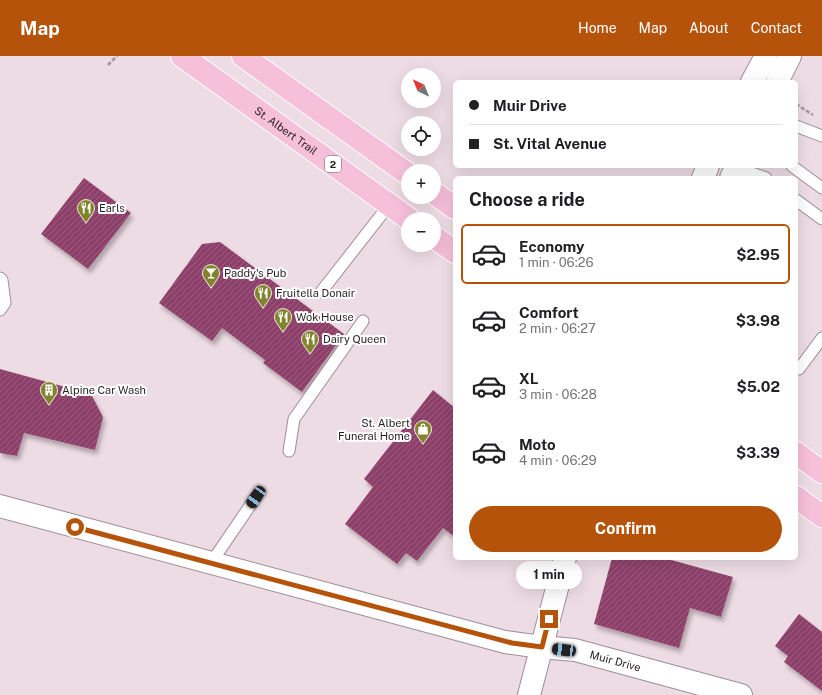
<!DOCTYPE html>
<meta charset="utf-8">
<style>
:root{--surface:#fff;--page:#f6f6f6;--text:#202124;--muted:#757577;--line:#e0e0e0;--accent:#b45309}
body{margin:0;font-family:"Public Sans",sans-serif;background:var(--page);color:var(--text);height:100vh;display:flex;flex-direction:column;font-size:15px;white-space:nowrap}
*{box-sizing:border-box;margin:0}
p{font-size:13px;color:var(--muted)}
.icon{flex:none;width:22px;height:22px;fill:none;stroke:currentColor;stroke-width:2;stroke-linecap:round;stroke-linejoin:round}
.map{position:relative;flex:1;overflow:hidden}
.sheet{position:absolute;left:453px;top:120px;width:345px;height:384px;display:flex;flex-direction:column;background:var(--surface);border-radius:6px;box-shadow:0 4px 16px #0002}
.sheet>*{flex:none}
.guide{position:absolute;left:453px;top:24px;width:345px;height:88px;border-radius:6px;box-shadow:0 4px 16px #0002;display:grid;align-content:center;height:88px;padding:0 16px;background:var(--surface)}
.needle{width:26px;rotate:317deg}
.buttons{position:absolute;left:401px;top:12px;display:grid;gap:8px}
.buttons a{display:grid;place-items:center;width:40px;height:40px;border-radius:50%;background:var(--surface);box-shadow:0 4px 16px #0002;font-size:20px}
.end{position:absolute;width:18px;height:18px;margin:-9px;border:5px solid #b45309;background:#fff;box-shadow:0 0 0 2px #fff}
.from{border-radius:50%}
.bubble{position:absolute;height:28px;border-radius:14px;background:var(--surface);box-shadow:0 4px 16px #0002;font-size:13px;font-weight:700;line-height:28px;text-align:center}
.car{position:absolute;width:12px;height:24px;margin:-12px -6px;border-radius:5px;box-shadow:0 0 3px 1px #0007;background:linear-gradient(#222 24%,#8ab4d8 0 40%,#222 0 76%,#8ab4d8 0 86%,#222 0)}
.guide b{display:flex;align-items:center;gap:14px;height:38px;font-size:15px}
.guide b+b{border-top:1px solid var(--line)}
.guide i{width:10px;height:10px;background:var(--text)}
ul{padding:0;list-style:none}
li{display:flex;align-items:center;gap:12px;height:60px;margin:0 8px 6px;padding:0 8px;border:2px solid transparent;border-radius:6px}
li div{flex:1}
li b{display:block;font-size:15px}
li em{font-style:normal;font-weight:700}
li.selected{border-color:var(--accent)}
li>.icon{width:36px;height:36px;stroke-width:1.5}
h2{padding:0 16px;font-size:18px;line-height:48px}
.button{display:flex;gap:8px;margin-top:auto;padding:8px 16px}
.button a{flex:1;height:46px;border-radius:24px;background:var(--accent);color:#fff;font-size:16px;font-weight:700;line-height:46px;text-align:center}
header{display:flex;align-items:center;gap:24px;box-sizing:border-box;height:56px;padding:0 20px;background:var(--accent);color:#fff}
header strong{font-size:19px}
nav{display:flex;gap:22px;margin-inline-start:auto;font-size:14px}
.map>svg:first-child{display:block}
.building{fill:url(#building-hatch);filter:url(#shadow)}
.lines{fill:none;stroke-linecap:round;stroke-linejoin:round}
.service-casing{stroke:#9e8e95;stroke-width:13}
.minor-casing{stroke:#9e8e95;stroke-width:24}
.tertiary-casing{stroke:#9e8e95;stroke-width:24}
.primary-casing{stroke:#fff;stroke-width:24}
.path{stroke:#a2959a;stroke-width:2.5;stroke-dasharray:4 2;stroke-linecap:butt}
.service{stroke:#fff;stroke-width:11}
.minor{stroke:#fff;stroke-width:22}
.tertiary{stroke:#fff;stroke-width:22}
.primary{stroke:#f6bfda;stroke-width:22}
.route{stroke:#b45309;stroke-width:5}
.labels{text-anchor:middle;stroke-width:4;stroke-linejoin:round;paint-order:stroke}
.shield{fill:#fff;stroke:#676264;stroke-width:1}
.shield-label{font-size:10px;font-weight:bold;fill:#261f22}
.street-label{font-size:11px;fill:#261f22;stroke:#fff}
.poi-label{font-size:11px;fill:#261f22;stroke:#fff;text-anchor:start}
</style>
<header>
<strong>Map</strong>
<nav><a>Home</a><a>Map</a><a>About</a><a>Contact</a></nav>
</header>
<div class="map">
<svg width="822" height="639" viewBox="0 0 822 639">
<defs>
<pattern id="building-hatch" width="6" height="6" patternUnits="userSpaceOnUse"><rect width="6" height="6" fill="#8e416a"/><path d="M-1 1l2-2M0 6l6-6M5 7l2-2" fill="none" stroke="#9a607f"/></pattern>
<filter id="shadow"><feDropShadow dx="2.5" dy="4.5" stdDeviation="2" flood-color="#0004"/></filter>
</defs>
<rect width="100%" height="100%" fill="#eddce3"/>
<g class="building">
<path d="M 84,122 L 131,157 L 88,213 L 41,178 Z"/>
<path d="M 220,186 L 344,278 L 302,336 L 263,307 L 265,304 L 222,272 L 212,285 L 159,247 L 202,188 Z"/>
<path d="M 0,313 L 91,338 L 103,361 L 95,394 L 24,377 L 17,400 L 0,397 Z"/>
<path d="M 433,334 L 455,352 L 455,481 L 443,472 L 417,505 L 406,497 L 397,508 L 345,468 L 373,431 L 364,423 Z"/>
<path d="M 612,502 L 664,502 L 733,521 L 721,561 L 690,552 L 679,592 L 594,568 Z"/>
<path d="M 799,558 L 822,576 L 822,635 L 784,606 L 788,600 L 775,590 Z"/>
</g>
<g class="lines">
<g class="service-casing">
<g id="service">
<path d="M 796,70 L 822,80"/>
<path d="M 792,110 L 822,132"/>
<path d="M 733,117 L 749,116 L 766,122"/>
<path d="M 796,144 L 822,163"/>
<path d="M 0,222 L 2,224 L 5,247 L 0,254"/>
<path d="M 321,236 L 389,149"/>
<path d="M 799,313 L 822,282"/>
<path d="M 289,395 L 294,363 L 363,265"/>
<path d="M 211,507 L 256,441"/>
</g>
</g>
<g class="minor-casing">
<g id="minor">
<path d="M 752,26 L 766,0"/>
<path d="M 777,26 L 790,0"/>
<path d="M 703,122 L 708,110"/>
<path d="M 731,122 L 737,110"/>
<path id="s1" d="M 541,591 L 575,594 L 741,639"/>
</g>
</g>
<g class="tertiary-casing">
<g id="tertiary">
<path d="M 0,450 L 505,586 L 541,591"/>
<path d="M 529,639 L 565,502"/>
</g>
</g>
<g class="primary-casing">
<g id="primary">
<path id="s2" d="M 182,0 L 409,163"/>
<path d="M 243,0 L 408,118"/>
<path d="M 434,137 L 455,152"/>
<path d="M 434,181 L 455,196"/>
<path d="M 796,397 L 822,416"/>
<path d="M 796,441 L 822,460"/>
</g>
</g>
<g class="path">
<path d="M 108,9 L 117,0"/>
<path d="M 796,48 L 813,59"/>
</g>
<use href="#service" class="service"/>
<use href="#minor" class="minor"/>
<use href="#tertiary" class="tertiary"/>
<use href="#primary" class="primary"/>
</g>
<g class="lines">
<path class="route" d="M 75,471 L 512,587 L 542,591 L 549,563"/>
</g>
<defs>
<g id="restaurant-pin" transform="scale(0.9)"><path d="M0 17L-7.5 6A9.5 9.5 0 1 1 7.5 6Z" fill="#82842d" stroke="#fff"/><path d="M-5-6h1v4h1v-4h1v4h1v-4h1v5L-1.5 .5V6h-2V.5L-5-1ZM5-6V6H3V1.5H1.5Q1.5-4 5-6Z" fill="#fff"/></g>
<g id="bar-pin" transform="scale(0.9)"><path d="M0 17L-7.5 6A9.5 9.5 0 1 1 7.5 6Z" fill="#82842d" stroke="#fff"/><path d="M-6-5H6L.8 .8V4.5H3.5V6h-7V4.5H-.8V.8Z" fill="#fff"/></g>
<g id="building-pin" transform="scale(0.9)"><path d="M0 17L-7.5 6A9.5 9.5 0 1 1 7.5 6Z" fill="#82842d" stroke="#fff"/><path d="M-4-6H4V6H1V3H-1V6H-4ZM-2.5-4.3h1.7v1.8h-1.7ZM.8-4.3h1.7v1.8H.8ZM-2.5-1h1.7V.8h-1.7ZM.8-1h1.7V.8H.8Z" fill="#fff"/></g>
<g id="shop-pin" transform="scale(0.9)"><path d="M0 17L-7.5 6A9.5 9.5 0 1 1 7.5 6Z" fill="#82842d" stroke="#fff"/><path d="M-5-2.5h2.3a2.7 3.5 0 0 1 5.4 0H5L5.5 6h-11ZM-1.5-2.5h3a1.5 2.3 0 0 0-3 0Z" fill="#fff"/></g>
</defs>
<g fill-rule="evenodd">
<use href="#restaurant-pin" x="86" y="152"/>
<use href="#bar-pin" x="211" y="217"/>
<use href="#restaurant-pin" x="263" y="237"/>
<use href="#restaurant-pin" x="283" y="261"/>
<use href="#restaurant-pin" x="310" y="283"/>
<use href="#building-pin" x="49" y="334"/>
<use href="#shop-pin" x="423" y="373"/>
</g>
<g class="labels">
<rect class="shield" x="325" y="100" width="16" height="16" rx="3"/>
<g class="shield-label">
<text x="333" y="112">2</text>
</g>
<g class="street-label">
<text dy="4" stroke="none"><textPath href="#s2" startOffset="128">St. Albert Trail</textPath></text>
<text dy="4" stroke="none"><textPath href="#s1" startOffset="76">Muir Drive</textPath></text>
</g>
<g class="poi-label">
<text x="99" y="156">Earls</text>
<text x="224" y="221">Paddy's Pub</text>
<text x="276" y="241">Fruitella Donair</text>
<text x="296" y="265">Wok House</text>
<text x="323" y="287">Dairy Queen</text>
<text x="62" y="338">Alpine Car Wash</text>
<text x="410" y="371" text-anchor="end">St. Albert<tspan x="410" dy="13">Funeral Home</tspan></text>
</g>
</g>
</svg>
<div class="buttons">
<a><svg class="needle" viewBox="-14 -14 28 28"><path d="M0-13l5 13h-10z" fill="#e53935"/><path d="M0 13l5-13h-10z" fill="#757577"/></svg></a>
<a><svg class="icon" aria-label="locate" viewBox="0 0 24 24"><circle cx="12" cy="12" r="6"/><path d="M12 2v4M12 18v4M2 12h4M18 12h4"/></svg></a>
<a>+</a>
<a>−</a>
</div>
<i class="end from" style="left:75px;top:471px"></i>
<i class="end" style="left:549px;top:563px"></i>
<div class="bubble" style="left:516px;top:505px;width:66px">1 min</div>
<i class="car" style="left:256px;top:441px;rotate:214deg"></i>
<i class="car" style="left:564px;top:594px;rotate:277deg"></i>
<div class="guide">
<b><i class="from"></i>Muir Drive</b>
<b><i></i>St. Vital Avenue</b>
</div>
<section class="sheet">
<h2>Choose a ride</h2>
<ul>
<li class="selected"><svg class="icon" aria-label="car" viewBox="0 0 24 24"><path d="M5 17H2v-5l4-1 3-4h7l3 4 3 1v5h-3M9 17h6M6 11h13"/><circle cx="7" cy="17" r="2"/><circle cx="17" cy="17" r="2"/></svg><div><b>Economy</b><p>1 min · 06:26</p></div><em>$2.95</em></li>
<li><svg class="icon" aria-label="car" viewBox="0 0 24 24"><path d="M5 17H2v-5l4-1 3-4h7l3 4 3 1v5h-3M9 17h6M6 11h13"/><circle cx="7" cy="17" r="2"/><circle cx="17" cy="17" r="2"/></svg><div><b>Comfort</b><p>2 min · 06:27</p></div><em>$3.98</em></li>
<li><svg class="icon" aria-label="car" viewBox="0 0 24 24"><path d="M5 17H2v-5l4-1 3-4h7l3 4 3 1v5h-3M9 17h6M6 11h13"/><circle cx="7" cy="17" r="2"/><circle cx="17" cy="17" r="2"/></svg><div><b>XL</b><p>3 min · 06:28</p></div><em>$5.02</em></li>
<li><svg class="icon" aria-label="car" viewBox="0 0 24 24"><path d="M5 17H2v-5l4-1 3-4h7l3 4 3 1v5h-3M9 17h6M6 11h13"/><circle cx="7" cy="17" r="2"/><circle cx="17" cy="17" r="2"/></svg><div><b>Moto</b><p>4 min · 06:29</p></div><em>$3.39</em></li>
</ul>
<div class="button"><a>Confirm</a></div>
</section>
</div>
